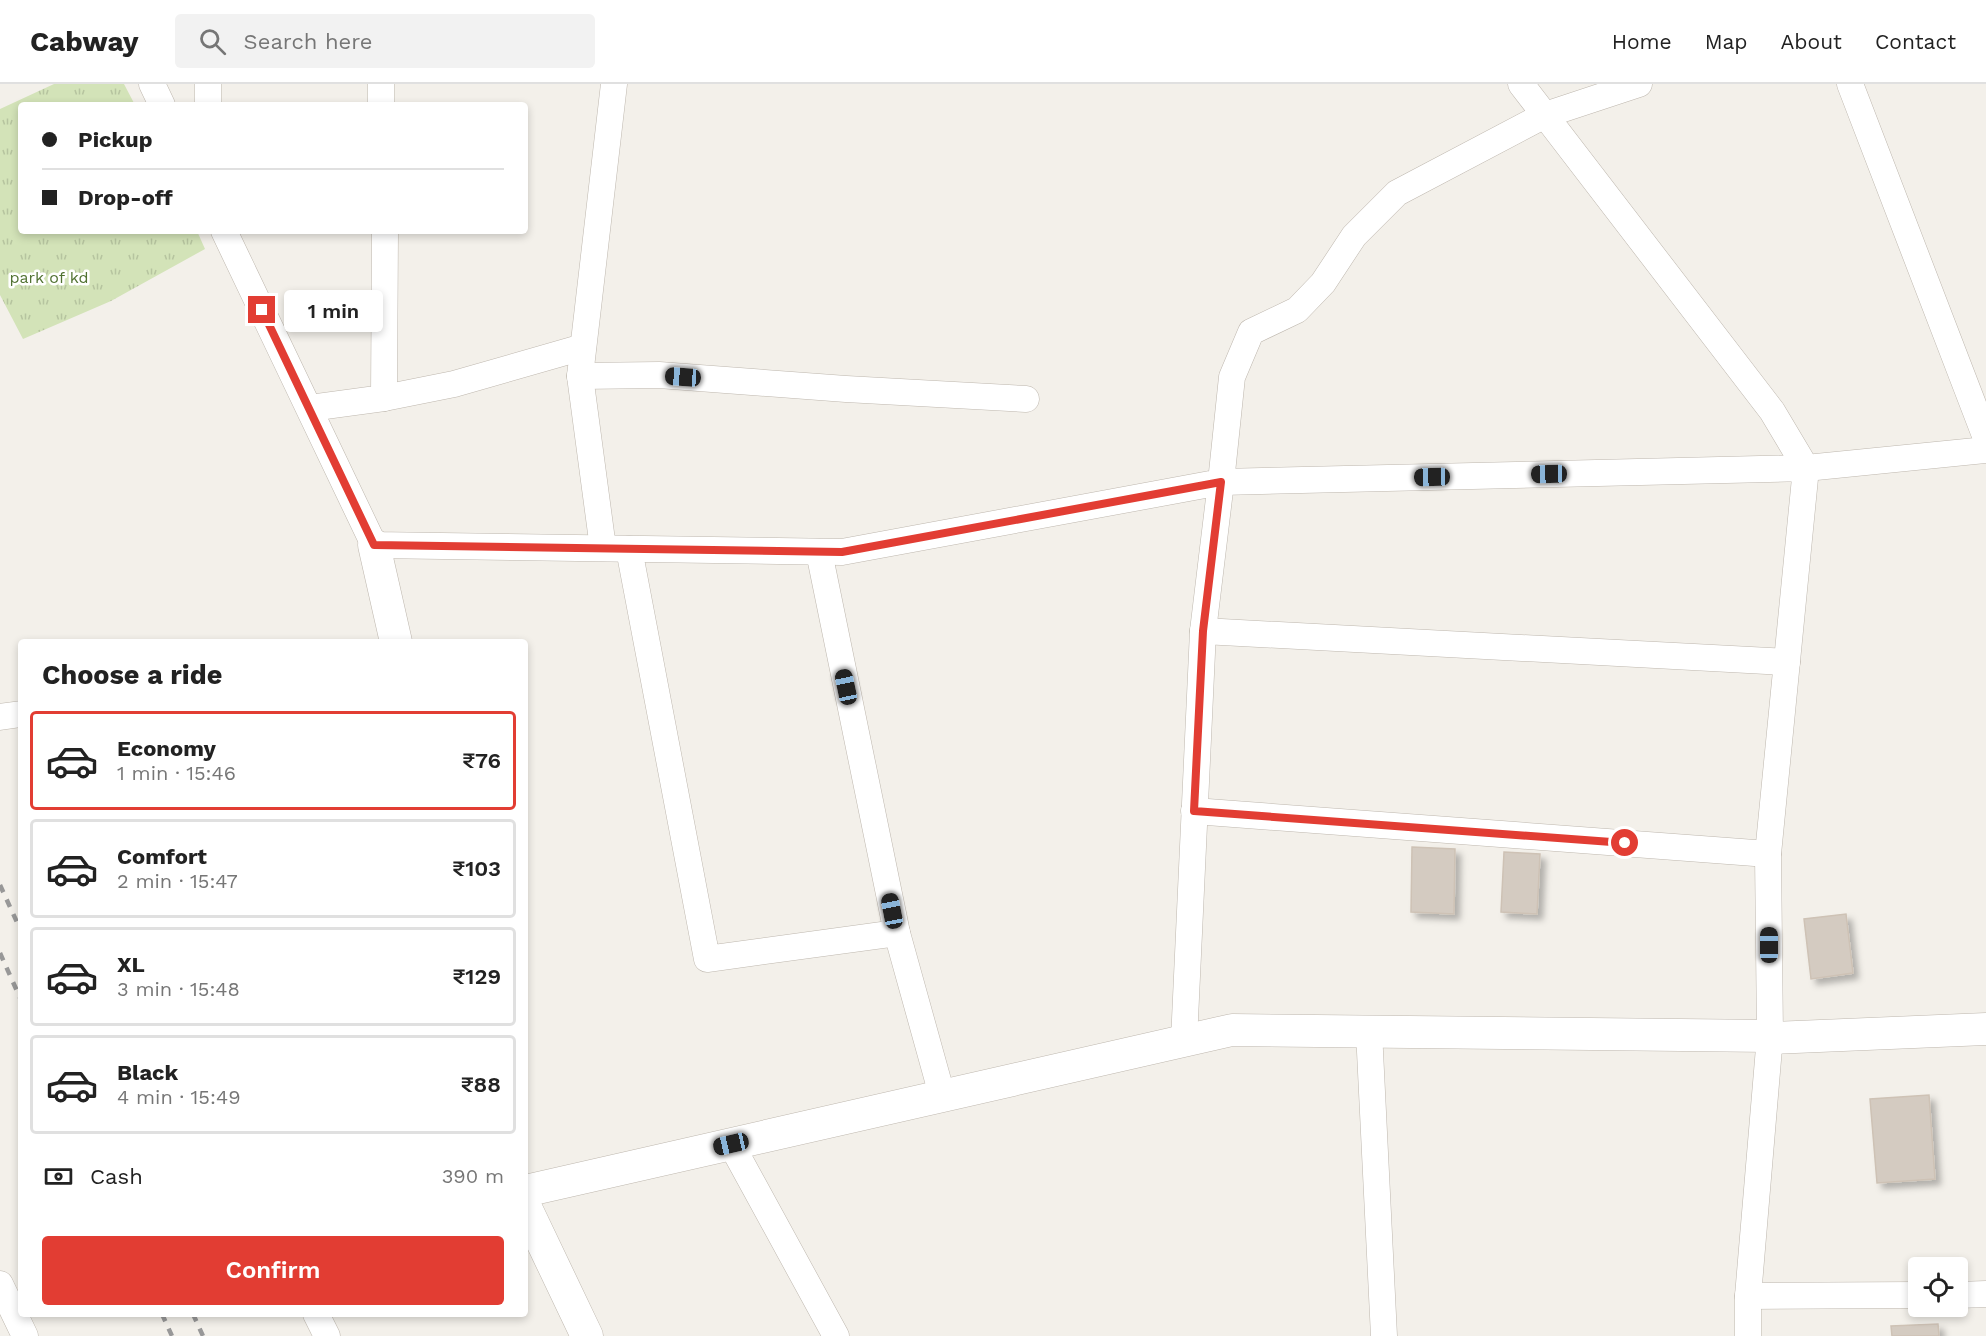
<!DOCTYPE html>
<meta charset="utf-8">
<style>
:root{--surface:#fff;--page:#f2f2f2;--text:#222;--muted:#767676;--line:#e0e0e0;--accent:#e23d33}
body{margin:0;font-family:"Work Sans",sans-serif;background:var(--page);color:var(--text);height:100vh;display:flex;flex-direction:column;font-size:22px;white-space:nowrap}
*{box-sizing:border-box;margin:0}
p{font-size:20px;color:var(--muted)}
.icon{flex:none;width:33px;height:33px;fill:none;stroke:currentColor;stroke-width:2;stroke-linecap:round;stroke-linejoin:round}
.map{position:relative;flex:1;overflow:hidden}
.drawer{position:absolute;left:18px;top:555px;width:510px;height:678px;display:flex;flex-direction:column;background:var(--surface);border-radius:6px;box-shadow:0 3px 9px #0003}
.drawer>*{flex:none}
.banner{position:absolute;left:18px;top:18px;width:510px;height:132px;border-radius:6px;box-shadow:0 3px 9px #0003;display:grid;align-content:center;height:132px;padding:0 24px;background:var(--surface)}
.controls{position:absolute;left:1908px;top:1173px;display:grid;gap:12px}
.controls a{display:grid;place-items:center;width:60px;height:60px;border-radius:6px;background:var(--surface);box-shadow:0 3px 9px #0003;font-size:30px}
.end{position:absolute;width:27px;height:27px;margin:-14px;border:8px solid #e23d33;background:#fff;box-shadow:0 0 0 3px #fff}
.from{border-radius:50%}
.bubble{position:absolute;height:42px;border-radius:6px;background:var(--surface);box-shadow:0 3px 9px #0003;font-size:20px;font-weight:600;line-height:42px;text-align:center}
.car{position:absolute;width:18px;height:36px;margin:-18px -9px;border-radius:8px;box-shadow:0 0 4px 2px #0007;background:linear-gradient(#222 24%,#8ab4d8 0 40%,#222 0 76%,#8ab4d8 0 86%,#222 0)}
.banner b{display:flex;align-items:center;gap:21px;height:57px;font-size:22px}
.banner b+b{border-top:2px solid var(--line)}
.banner i{width:15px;height:15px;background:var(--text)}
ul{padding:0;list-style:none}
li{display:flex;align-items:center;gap:18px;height:99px;margin:0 12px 9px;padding:0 12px;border:3px solid var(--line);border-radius:6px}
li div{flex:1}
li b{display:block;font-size:22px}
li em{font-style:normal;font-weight:600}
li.on{border-color:var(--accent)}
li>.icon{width:54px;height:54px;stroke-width:1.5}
h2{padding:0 24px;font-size:27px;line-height:72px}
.pay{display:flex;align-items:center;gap:15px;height:66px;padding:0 24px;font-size:22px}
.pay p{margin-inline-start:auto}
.primary-button{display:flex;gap:12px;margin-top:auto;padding:12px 24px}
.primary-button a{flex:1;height:69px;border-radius:6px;background:var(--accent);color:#fff;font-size:24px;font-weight:600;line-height:69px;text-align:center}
header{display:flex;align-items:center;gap:36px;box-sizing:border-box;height:84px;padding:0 30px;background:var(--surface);border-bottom:2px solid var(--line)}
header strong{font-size:28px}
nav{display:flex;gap:33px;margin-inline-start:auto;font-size:21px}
.search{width:420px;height:54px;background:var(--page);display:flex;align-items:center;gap:15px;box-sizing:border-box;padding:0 21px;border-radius:6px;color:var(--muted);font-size:22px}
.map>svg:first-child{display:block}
.park{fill:url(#park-tufts)}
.building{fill:#d4cbc1;stroke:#cec2b5;stroke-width:1.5;filter:url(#shadow)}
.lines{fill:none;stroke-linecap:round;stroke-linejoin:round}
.minor-casing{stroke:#beb7ae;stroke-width:27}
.tertiary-casing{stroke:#beb7ae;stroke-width:33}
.minor{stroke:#fff;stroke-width:26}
.tertiary{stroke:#fff;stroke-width:32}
.rail{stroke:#989898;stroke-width:4.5;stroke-dasharray:8 8;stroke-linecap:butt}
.route{stroke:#e23d33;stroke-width:8}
.labels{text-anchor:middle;stroke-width:5;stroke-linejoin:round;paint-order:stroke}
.park-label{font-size:16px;fill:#517232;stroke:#fff}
</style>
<header>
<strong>Cabway</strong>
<div class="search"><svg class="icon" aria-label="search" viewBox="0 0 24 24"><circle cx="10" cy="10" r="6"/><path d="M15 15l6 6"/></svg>Search here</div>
<nav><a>Home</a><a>Map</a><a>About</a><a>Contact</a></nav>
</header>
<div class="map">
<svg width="1986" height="1252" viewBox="0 0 1986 1252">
<defs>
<pattern id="park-tufts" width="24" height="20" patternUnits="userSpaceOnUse" patternTransform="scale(1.5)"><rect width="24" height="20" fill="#d3e3b8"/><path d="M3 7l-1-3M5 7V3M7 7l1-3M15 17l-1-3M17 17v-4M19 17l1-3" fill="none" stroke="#b6c49f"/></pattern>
<filter id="shadow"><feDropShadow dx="5.5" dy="5.5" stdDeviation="3" flood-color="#0004"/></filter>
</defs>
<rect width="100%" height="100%" fill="#f3f0ea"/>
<path class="park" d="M 54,0 L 124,0 L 135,21 L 21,21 L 21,147 L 197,147 L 205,165 L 111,217 L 23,255 L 0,211 L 0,25 Z"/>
<g class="building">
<path d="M 1412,763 L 1455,765 L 1454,830 L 1411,828 Z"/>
<path d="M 1504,768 L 1540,770 L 1537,830 L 1501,828 Z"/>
<path d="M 1846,830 L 1853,889 L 1811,895 L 1804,835 Z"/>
<path d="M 1929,1011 L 1935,1095 L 1877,1099 L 1870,1015 Z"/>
<path d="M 1938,1240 L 1939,1252 L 1892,1252 L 1891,1242 Z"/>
</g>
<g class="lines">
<g class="minor-casing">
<g id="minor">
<path d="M 152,0 L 162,21"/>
<path d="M 1521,0 L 1772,327 L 1806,384 L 1986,366"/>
<path d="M 1850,0 L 1986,354"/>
<path d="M 208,21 L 208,0"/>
<path d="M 381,21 L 381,0"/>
<path d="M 224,147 L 374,461 L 842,468 L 1221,398 L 1232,293 L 1251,248 L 1297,226 L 1323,199 L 1354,152 L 1397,109 L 1545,31 L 1639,0"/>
<path d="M 580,292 L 659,291 L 846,305 L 1026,315"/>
<path d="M 384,314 L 454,300 L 583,263"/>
<path d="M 310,324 L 384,314 L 385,147"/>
<path d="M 603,464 L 580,292 L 614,0"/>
<path d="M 629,465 L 707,875 L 897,849"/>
<path d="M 819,468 L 897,849 L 942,1011"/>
<path d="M 1203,547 L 1787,578"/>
<path d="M 0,633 L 21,630"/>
<path d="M 1194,727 L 1768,770"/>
<path d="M 1369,947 L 1384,1252"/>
<path d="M 1184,957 L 1203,547 L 1221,398 L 1806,384 L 1768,770 L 1770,952 L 1748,1212 L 1748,1252"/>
<path d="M 731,1060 L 836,1252"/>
<path d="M 0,1200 L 25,1252"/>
<path d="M 1958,1211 L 1986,1210"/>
<path d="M 1748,1212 L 1918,1211"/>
<path d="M 316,1230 L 327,1252"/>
</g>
</g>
<g class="tertiary-casing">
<g id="tertiary">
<path d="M 374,461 L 396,558"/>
<path d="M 525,1107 L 1232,946 L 1770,952 L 1774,954 L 1986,945"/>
<path d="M 525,1122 L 587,1252"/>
</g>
</g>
<use href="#minor" class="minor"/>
<use href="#tertiary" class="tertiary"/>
<g class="rail">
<path d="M 0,801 L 21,847"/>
<path d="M 0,869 L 21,916"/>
<path d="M 162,1230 L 172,1252"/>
<path d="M 193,1230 L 203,1252"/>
</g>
</g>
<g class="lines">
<path class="route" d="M 262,226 L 374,461 L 842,468 L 1221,398 L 1203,547 L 1194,727 L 1625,759"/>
</g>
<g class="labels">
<g class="park-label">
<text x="49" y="199">park of kd</text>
</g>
</g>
</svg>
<div class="controls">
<a><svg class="icon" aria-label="locate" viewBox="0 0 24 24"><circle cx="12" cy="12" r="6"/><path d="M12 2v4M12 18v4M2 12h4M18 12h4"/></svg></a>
</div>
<i class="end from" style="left:1625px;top:759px"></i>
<i class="end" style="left:262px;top:226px"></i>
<div class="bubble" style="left:284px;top:206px;width:99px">1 min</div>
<i class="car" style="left:683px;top:293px;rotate:274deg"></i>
<i class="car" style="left:1549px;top:390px;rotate:269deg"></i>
<i class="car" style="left:1432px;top:393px;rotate:269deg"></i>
<i class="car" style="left:846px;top:603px;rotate:348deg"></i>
<i class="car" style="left:892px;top:827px;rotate:349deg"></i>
<i class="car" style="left:1769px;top:861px;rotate:0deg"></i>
<i class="car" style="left:731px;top:1060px;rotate:257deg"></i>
<div class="banner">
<b><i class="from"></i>Pickup</b>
<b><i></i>Drop-off</b>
</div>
<section class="drawer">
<h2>Choose a ride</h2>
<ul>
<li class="on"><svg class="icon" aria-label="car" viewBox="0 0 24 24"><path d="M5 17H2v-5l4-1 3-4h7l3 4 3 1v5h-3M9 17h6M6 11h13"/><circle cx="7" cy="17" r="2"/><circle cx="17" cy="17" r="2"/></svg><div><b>Economy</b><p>1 min · 15:46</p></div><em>₹76</em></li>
<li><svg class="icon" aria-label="car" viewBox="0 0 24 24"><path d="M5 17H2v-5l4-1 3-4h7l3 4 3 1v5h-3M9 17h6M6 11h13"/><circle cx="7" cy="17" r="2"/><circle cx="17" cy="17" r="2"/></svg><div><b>Comfort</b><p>2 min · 15:47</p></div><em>₹103</em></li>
<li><svg class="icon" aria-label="car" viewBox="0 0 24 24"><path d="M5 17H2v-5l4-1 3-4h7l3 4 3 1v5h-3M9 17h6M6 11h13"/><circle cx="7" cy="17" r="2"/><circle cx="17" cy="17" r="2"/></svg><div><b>XL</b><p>3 min · 15:48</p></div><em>₹129</em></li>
<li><svg class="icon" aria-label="car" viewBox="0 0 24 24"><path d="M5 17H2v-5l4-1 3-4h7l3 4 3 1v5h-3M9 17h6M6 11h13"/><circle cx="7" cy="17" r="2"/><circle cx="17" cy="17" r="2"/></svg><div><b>Black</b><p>4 min · 15:49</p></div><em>₹88</em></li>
</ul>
<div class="pay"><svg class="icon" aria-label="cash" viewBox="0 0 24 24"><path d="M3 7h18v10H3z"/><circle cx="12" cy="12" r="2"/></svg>Cash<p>390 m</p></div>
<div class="primary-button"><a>Confirm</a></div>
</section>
</div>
